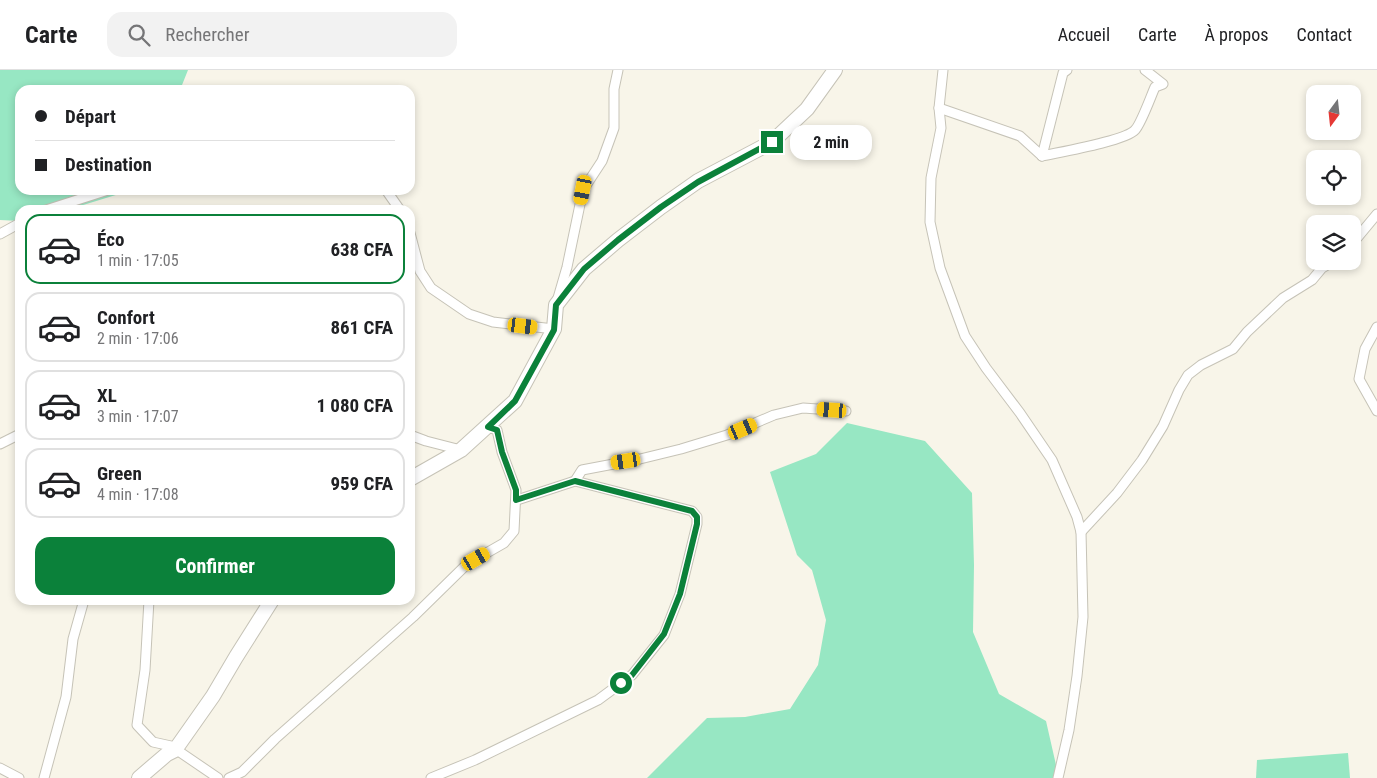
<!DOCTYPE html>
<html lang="fr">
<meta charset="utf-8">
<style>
:root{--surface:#fff;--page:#f2f2f2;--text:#202124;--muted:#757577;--line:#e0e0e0;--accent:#0b813a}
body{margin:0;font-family:"Roboto Condensed",sans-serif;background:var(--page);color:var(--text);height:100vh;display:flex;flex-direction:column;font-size:19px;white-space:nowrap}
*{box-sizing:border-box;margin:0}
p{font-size:16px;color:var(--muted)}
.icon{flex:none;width:28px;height:28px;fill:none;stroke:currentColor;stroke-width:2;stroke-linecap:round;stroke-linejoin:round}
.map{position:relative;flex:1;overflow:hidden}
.side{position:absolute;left:15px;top:135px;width:400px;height:400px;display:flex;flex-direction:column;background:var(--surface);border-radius:15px;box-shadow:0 2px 8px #0003}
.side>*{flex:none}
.guide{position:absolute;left:15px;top:15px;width:400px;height:110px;border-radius:15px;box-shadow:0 2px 8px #0003;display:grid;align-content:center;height:110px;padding:0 20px;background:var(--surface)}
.needle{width:32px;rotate:195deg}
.buttons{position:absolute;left:1306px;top:15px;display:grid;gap:10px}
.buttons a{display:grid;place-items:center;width:55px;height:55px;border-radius:10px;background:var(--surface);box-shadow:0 2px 8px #0003;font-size:25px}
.end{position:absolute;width:22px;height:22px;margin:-11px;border:6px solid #0b813a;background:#fff;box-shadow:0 0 0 2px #fff}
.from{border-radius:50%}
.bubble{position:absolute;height:35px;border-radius:15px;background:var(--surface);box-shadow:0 2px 8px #0003;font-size:16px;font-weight:700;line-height:35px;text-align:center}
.car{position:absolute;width:15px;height:30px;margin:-15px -8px;border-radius:6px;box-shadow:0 0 4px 1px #0007;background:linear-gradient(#f5c518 24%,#345 0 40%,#f5c518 0 76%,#345 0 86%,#f5c518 0)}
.guide b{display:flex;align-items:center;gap:18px;height:48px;font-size:19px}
.guide b+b{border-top:1px solid var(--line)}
.guide i{width:12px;height:12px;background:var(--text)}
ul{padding:9px 0 0;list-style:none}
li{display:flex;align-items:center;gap:15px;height:70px;margin:0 10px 8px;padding:0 10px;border:2px solid var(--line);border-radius:15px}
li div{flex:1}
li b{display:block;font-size:19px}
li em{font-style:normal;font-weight:700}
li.selected{border-color:var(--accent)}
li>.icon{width:45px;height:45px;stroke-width:1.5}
.action{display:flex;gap:10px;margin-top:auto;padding:10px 20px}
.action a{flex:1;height:58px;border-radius:15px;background:var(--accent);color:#fff;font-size:20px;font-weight:700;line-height:58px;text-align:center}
header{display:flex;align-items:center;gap:30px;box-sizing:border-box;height:70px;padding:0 25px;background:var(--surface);border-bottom:1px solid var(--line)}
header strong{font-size:24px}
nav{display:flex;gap:28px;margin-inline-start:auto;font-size:18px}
.search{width:350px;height:45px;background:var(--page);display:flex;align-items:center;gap:12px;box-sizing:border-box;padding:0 18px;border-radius:15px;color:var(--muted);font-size:19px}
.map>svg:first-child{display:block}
.green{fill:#97e7c3}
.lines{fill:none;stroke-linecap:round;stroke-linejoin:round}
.minor-casing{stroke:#c6c3b7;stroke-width:11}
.secondary-casing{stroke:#c6c3b7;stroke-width:16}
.minor{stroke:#fff;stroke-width:9}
.secondary{stroke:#fff;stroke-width:14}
.route{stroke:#0b813a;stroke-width:6}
</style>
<header>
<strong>Carte</strong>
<div class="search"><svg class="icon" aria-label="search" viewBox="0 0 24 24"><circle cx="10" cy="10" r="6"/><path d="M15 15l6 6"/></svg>Rechercher</div>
<nav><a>Accueil</a><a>Carte</a><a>À propos</a><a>Contact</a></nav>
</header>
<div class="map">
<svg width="1377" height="708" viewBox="0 0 1377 708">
<rect width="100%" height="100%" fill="#f8f5e9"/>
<g class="green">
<path d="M 0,0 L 188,0 L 180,20 L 20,20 L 20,120 L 132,120 L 67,140 L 20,140 L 20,151 L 0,150 Z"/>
<path d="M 847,353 L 925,371 L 972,423 L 974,495 L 973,562 L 999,624 L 1046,651 L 1059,708 L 647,708 L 707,648 L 745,647 L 790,639 L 818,595 L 826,550 L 812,500 L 797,485 L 770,402 L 816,384 Z"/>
<path d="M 1348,683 L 1350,708 L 1256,708 L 1257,690 Z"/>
</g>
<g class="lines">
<g class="minor-casing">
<g id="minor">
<path d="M 943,0 L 939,38 L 941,58 L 931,108 L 930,152 L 940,198 L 965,266 L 986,298 L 1020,343 L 1052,390 L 1077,447 L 1081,462 L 1117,423 L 1142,390 L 1163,356 L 1179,320 L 1188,305 L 1201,295 L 1233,279 L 1247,262 L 1283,228 L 1312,210 L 1322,198 L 1334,191"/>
<path d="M 939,38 L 1020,66 L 1042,86"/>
<path d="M 1042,86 C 1060,82 1125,71 1135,60 C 1141,54 1151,26 1155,17 L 1163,14 L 1145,0"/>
<path d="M 1042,86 L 1063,3 L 1067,0"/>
<path d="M 386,120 L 400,140"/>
<path d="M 46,140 L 108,120"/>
<path d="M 410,163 L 420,201 L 431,218 L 469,244 L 493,252 L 554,259"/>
<path d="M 0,164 L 20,153"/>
<path d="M 1352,174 L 1377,144"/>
<path d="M 558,228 L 567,197 L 583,120 L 602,91 L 614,58 L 614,19 L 618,0"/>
<path d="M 1377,257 L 1365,279 L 1359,309 L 1377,341"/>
<path d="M 410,365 L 426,371 L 461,380"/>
<path d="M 0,374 L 20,364"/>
<path d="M 517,430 L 575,411 L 582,400 L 640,389 L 681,379 L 727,365 L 774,345 L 803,338 L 846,341"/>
<path d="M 149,530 L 145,600 L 137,655 L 153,672 L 171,676 L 218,708"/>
<path d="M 0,698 L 19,708"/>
<path d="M 44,708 L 66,627 L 73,569 L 84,530"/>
<path d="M 229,708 L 242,702 L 275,669 L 413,547 L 464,497 L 476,489 L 504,473 L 514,461 L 516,420 L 502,382 L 497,360 L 488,357"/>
<path d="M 431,708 L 475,690 L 598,630 L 632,605 L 664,565 L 680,524 L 697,454 L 697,447 L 692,441 L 575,411"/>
<path d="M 1058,708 L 1069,660 L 1077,606 L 1083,547 L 1081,462"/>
</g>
</g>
<g class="secondary-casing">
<g id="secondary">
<path d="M 410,409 L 461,380 L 515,331 L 554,259 L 556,235 L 584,199 L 618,170 L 661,137 L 698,111 L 772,72 L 807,39 L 835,0"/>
<path d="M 139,708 L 167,684 L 175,680 L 213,626 L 236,587 L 272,530"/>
</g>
</g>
<use href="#minor" class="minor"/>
<use href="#secondary" class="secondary"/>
</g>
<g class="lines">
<path class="route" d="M 621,613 L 632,605 L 664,564 L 680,524 L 697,454 L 697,447 L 692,441 L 575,411 L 516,430 L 516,420 L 502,382 L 497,360 L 488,357 L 515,331 L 554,260 L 556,235 L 584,199 L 618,170 L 661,137 L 698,112 L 772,72"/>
</g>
</svg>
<div class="buttons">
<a><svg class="needle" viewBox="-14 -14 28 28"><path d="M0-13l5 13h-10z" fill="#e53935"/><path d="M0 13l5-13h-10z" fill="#757577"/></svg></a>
<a><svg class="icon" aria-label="locate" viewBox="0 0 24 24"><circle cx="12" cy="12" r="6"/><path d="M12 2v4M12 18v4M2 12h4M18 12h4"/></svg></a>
<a><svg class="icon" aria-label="layers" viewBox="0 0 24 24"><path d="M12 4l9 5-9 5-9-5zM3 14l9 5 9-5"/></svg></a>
</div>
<i class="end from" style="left:621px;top:613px"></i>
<i class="end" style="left:772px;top:72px"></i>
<div class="bubble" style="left:790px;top:55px;width:82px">2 min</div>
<i class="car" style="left:583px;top:120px;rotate:191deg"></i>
<i class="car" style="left:523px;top:256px;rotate:97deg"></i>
<i class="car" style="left:832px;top:340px;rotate:274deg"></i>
<i class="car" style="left:743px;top:359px;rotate:67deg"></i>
<i class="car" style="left:626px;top:391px;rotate:261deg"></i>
<i class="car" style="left:476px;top:489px;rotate:60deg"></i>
<div class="guide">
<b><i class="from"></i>Départ</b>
<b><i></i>Destination</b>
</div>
<section class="side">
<ul>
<li class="selected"><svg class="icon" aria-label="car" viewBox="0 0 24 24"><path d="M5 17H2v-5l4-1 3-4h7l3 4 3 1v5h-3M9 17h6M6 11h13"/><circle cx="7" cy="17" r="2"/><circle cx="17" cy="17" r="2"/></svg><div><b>Éco</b><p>1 min · 17:05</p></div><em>638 CFA</em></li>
<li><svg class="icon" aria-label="car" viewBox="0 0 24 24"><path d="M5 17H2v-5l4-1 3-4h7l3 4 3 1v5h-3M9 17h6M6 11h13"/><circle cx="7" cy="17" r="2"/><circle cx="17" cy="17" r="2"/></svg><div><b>Confort</b><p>2 min · 17:06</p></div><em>861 CFA</em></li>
<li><svg class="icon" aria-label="car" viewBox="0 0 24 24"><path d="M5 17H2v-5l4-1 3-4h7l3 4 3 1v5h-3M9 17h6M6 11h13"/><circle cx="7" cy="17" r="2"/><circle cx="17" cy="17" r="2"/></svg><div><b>XL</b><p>3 min · 17:07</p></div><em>1 080 CFA</em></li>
<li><svg class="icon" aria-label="car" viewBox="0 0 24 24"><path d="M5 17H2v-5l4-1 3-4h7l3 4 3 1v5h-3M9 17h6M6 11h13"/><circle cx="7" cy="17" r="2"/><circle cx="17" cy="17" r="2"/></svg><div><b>Green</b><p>4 min · 17:08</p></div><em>959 CFA</em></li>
</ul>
<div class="action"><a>Confirmer</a></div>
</section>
</div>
